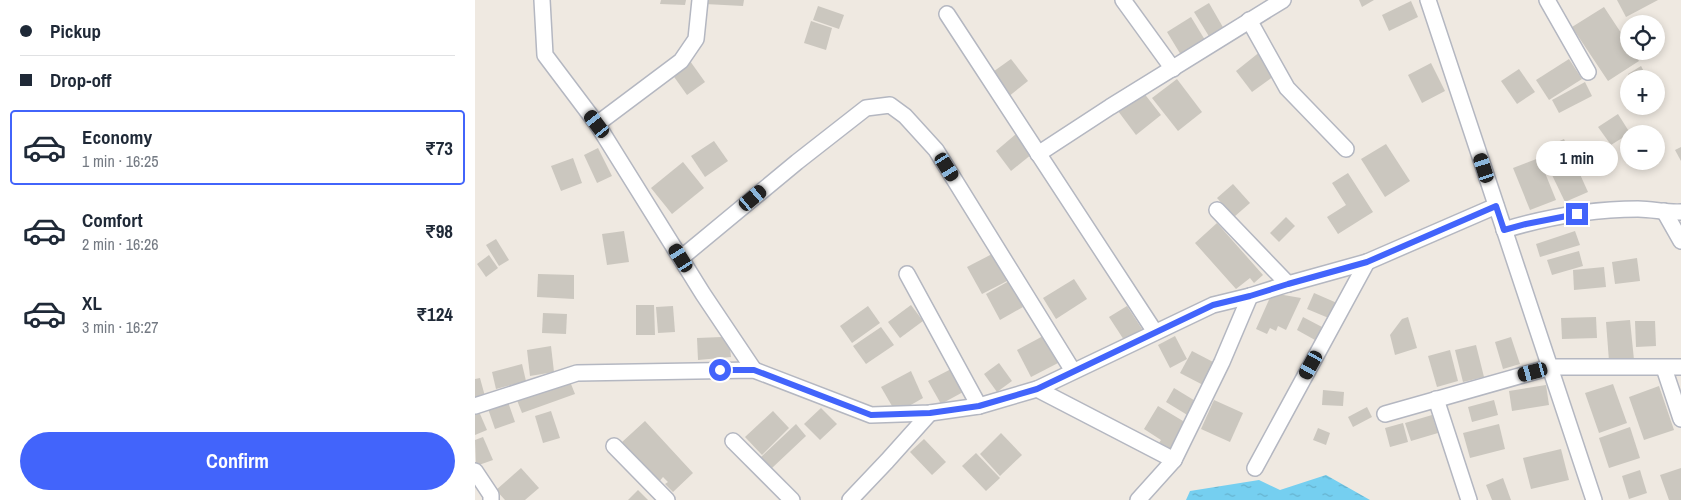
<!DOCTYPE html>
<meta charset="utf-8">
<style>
:root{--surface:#fff;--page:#f6f6f7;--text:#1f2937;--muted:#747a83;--line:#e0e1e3;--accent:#4264fb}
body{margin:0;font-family:"Archivo Narrow",sans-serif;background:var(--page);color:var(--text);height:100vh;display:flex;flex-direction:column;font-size:19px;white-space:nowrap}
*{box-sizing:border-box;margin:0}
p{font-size:16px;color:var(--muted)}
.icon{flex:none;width:28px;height:28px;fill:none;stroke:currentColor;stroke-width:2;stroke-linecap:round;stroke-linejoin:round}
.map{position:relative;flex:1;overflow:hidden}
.sheet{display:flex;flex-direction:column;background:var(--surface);width:475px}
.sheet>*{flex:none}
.top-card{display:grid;align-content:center;height:110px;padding:0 20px;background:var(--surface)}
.controls{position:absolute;left:1145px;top:15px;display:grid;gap:10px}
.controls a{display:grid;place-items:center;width:45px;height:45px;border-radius:50%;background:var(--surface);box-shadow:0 2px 8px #0003;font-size:25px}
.end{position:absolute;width:22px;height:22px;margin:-11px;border:6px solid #4264fb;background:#fff;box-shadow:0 0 0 2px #fff}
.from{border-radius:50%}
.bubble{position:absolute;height:35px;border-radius:18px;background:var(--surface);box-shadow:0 2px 8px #0003;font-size:16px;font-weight:700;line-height:35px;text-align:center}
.car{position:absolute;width:15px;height:30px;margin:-15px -8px;border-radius:6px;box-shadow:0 0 4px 1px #0007;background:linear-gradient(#222 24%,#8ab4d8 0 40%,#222 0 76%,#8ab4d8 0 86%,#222 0)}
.top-card b{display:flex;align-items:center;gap:18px;height:48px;font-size:19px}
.top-card b+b{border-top:1px solid var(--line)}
.top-card i{width:12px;height:12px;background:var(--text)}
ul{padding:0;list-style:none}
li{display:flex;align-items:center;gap:15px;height:75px;margin:0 10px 8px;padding:0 10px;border:2px solid transparent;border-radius:5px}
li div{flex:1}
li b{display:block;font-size:19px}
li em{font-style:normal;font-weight:700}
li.selected{border-color:var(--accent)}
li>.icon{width:45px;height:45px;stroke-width:1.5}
.cta{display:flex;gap:10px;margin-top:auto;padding:10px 20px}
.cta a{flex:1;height:58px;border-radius:30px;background:var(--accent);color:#fff;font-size:20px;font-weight:700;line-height:58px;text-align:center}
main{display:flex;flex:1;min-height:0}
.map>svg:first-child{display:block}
.water{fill:url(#water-ripples)}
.building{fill:#cbc7bf}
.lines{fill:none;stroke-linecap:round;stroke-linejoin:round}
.minor-casing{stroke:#b4b7c1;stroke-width:18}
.minor{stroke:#fff;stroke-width:15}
.route{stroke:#4264fb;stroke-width:6}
</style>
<main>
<section class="sheet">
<div class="top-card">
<b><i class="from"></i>Pickup</b>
<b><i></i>Drop-off</b>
</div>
<ul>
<li class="selected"><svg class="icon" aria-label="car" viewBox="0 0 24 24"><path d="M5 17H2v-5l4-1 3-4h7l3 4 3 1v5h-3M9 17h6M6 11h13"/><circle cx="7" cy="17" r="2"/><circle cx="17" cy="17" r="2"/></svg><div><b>Economy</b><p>1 min · 16:25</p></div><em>₹73</em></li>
<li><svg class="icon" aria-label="car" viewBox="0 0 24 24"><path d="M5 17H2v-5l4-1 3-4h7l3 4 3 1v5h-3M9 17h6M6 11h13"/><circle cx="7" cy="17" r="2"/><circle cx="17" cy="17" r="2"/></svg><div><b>Comfort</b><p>2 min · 16:26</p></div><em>₹98</em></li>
<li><svg class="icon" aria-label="car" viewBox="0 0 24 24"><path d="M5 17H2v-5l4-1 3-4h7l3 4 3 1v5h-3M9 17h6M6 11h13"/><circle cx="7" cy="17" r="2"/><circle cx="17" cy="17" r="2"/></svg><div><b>XL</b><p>3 min · 16:27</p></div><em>₹124</em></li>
</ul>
<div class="cta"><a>Confirm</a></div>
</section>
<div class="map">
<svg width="1206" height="500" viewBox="0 0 1206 500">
<defs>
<pattern id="water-ripples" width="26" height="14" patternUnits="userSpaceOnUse" patternTransform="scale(1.25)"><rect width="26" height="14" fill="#75cff0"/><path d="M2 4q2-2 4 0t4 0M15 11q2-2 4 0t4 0" fill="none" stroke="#66b2ce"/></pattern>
</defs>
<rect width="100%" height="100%" fill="#efe9e1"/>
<path class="water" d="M 851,475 L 895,500 L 711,500 L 715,491 L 784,480 L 805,490 Z"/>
<g class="building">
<path d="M 186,0 L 211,0 L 210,5 L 185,4 Z"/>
<path d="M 230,0 L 269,0 L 268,6 L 230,4 Z"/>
<path d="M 884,0 L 899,0 L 887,7 Z"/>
<path d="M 1142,0 L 1183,0 L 1151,17 Z"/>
<path d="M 936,1 L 943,17 L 914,31 L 907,15 Z"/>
<path d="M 734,3 L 749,29 L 735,38 L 719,12 Z"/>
<path d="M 343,6 L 369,15 L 364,29 L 338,20 Z"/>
<path d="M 1129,7 L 1154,45 L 1154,51 L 1158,51 L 1164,61 L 1133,81 L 1097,27 Z"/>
<path d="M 716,17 L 730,40 L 706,55 L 692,32 Z"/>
<path d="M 336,21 L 357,28 L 351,50 L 329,43 Z"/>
<path d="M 786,51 L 803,73 L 777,92 L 761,71 Z"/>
<path d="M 536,59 L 553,81 L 533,97 L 515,74 Z"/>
<path d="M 1094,59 L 1107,79 L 1074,100 L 1061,80 Z"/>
<path d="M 215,61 L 230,82 L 212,95 L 197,74 Z"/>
<path d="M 956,63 L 970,91 L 947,103 L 933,75 Z"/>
<path d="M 1166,66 L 1173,79 L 1156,79 L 1153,74 Z"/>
<path d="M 1044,69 L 1060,92 L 1042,104 L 1026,81 Z"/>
<path d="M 702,79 L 727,112 L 703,131 L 677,98 Z"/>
<path d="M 1110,82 L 1117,96 L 1084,113 L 1077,100 Z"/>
<path d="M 668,92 L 686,115 L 661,135 L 643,111 Z"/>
<path d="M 1143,114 L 1155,133 L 1136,145 L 1123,127 Z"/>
<path d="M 541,134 L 557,154 L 536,171 L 521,151 Z"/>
<path d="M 1089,139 L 1113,192 L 1090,202 L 1065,150 Z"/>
<path d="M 239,141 L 253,161 L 230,177 L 216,156 Z"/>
<path d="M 911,144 L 935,181 L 910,197 L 886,159 Z"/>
<path d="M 1206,147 L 1206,161 L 1200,150 Z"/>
<path d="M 123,148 L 137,176 L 122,183 L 109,155 Z"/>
<path d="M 98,158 L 107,183 L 86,191 L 76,166 Z"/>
<path d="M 1064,158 L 1081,200 L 1055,210 L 1038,168 Z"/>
<path d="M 208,162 L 229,188 L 197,214 L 176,188 Z"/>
<path d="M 873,173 L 898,212 L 863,234 L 852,217 L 871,205 L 857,183 Z"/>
<path d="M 758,184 L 775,203 L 759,217 L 742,198 Z"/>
<path d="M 811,217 L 820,226 L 804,242 L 795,233 Z"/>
<path d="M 742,223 L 788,275 L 779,283 L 775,278 L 761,289 L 720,243 Z"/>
<path d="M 149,231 L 154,262 L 132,265 L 127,234 Z"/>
<path d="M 1100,231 L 1105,245 L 1065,257 L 1061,244 Z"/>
<path d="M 21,239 L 34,260 L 24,266 L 11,245 Z"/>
<path d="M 1104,251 L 1108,266 L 1077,275 L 1072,260 Z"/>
<path d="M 519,253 L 534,280 L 507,294 L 492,267 Z"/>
<path d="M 14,255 L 23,268 L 11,277 L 2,264 Z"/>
<path d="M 1162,258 L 1165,281 L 1140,284 L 1137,262 Z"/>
<path d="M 1129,267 L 1131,287 L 1099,290 L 1098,270 Z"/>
<path d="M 63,274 L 99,275 L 99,299 L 62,297 Z"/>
<path d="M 599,279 L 612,299 L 581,319 L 568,298 Z"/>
<path d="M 534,281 L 548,307 L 525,320 L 511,294 Z"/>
<path d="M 797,293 L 826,298 L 811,330 L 803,326 L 801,331 L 795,328 L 792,334 L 781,329 Z"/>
<path d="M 839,293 L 862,303 L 856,319 L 832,309 Z"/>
<path d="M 161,305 L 179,305 L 180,335 L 161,335 Z"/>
<path d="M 436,305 L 448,321 L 425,338 L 413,322 Z"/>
<path d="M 198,306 L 200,332 L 183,333 L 181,307 Z"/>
<path d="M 393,306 L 405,323 L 377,343 L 365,326 Z"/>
<path d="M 652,306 L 667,329 L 649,340 L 634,317 Z"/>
<path d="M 68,313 L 92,314 L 91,334 L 67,333 Z"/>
<path d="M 828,317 L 847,327 L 840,340 L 822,330 Z"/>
<path d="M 933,317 L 942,348 L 920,355 L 915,335 L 927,319 Z"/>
<path d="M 1121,317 L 1122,338 L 1087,339 L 1086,318 Z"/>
<path d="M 1155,320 L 1159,360 L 1134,361 L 1131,322 Z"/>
<path d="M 1160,321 L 1180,321 L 1181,346 L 1161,347 Z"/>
<path d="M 406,327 L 419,345 L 391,364 L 378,346 Z"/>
<path d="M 570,335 L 585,362 L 556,377 L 542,350 Z"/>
<path d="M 700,336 L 712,359 L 695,368 L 683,345 Z"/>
<path d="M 247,337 L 255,347 L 256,357 L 223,360 L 222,338 Z"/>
<path d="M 1036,337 L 1045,364 L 1028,369 L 1020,342 Z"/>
<path d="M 1001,345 L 1009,377 L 988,382 L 980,350 Z"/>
<path d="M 76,346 L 79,372 L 55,376 L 52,350 Z"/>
<path d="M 975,350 L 983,381 L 962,387 L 953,356 Z"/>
<path d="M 717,351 L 742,364 L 730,386 L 705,373 Z"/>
<path d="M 524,363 L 537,381 L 522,392 L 509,374 Z"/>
<path d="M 47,364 L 51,381 L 21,389 L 17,372 Z"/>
<path d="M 478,368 L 490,391 L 466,404 L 453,381 Z"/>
<path d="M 436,371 L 448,398 L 434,406 L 417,406 L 406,387 Z"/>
<path d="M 5,378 L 11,400 L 0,403 L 0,379 Z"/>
<path d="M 94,379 L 100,394 L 47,413 L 40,395 Z"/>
<path d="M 1138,384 L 1152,423 L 1124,433 L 1110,393 Z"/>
<path d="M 1071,385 L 1074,405 L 1037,411 L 1034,391 Z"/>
<path d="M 1184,386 L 1199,430 L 1169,440 L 1154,397 Z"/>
<path d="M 699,388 L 722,402 L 714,416 L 691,402 Z"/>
<path d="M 848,390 L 869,392 L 868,406 L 847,405 Z"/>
<path d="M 32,399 L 40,422 L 20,429 L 12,406 Z"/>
<path d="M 739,400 L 768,413 L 755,442 L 726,429 Z"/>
<path d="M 1019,400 L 1023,415 L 997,422 L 993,407 Z"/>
<path d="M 683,406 L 713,424 L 696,450 L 684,443 L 686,440 L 669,429 Z"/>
<path d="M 2,407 L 12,430 L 0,435 L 0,408 Z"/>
<path d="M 892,407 L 897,417 L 878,427 L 873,417 Z"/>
<path d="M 346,408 L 362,424 L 345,440 L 329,424 Z"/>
<path d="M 76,411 L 85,438 L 68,443 L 60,416 Z"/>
<path d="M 298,411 L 314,428 L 287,455 L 270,437 Z"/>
<path d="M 957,415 L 963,433 L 936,441 L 930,423 Z"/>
<path d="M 170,421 L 218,473 L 198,492 L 190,484 L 193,482 L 188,477 L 183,483 L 146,443 Z"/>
<path d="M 928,423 L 933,442 L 915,447 L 910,428 Z"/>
<path d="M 321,424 L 331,436 L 297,468 L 286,457 Z"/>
<path d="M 1024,424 L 1030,449 L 995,458 L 988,433 Z"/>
<path d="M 1155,427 L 1165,458 L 1134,468 L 1124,438 Z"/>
<path d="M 843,428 L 855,433 L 851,445 L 838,440 Z"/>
<path d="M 526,433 L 547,455 L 525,476 L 505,454 Z"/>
<path d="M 8,437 L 18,460 L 1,466 L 0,440 Z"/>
<path d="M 449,439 L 471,462 L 457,475 L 435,452 Z"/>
<path d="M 1086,449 L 1094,480 L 1056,489 L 1048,458 Z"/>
<path d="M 501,453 L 525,478 L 511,491 L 487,466 Z"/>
<path d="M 46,468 L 64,488 L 50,500 L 30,500 L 21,490 Z"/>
<path d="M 1206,468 L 1206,500 L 1194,500 L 1185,475 Z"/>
<path d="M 1165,470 L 1172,493 L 1154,499 L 1147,476 Z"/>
<path d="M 1028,478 L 1036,500 L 1017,500 L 1011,485 Z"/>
<path d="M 163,490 L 173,500 L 153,500 Z"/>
</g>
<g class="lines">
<g class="minor-casing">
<g id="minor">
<path d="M 67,0 L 70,55 L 122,124 L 228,294 L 279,370"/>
<path d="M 648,0 L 698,69"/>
<path d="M 953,0 L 1119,500"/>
<path d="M 1072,0 L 1113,72"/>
<path d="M 472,14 L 680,332"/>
<path d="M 774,20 L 812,88 L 871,149"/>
<path d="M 122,124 L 206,61 L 221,39 L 225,0"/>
<path d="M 563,154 L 635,107 L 808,0"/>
<path d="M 742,210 L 813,284"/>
<path d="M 1189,211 L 1206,241"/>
<path d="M 1029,230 C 1072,217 1119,209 1163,209 C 1178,209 1192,213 1206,212"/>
<path d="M 206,258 L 322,162 L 391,108 L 415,105 L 430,116 L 461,150 L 598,371"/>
<path d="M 432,274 L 504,406"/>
<path d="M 1189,368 L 1206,419"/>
<path d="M 562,389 L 699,460"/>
<path d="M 961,399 L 994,500"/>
<path d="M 0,406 L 102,373 L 279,370 L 396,415 L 455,413 L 504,406 L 562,389 L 738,305 L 775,296 L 813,284 L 892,262 L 1021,206"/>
<path d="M 910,414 L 1076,367 L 1206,367"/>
<path d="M 258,441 L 317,500"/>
<path d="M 139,446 L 192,500"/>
<path d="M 780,468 L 892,262"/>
<path d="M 0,471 L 16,495 L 16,500"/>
<path d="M 375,500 L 412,461 L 455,413"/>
<path d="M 663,500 L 699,460 L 747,362 L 775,296"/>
</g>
</g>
<use href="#minor" class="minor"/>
</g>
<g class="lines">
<path class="route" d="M 245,370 L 279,370 L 396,415 L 455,413 L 504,406 L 562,389 L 738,305 L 775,296 L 813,284 L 892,262 L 1021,206 L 1029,230 L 1051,224 L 1102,214"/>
</g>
</svg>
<div class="controls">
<a><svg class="icon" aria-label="locate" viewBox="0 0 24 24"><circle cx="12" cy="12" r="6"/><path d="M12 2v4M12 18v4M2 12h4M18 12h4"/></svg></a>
<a>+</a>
<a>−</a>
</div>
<i class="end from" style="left:245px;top:370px"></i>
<i class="end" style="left:1102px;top:214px"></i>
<div class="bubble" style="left:1061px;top:141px;width:82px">1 min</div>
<i class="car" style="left:122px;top:124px;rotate:323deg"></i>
<i class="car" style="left:472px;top:167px;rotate:148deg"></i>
<i class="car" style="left:1009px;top:168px;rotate:342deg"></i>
<i class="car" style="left:278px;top:198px;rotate:50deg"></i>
<i class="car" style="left:206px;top:258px;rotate:328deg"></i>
<i class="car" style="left:836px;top:365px;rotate:209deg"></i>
<i class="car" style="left:1058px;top:372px;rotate:255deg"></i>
</div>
</main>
